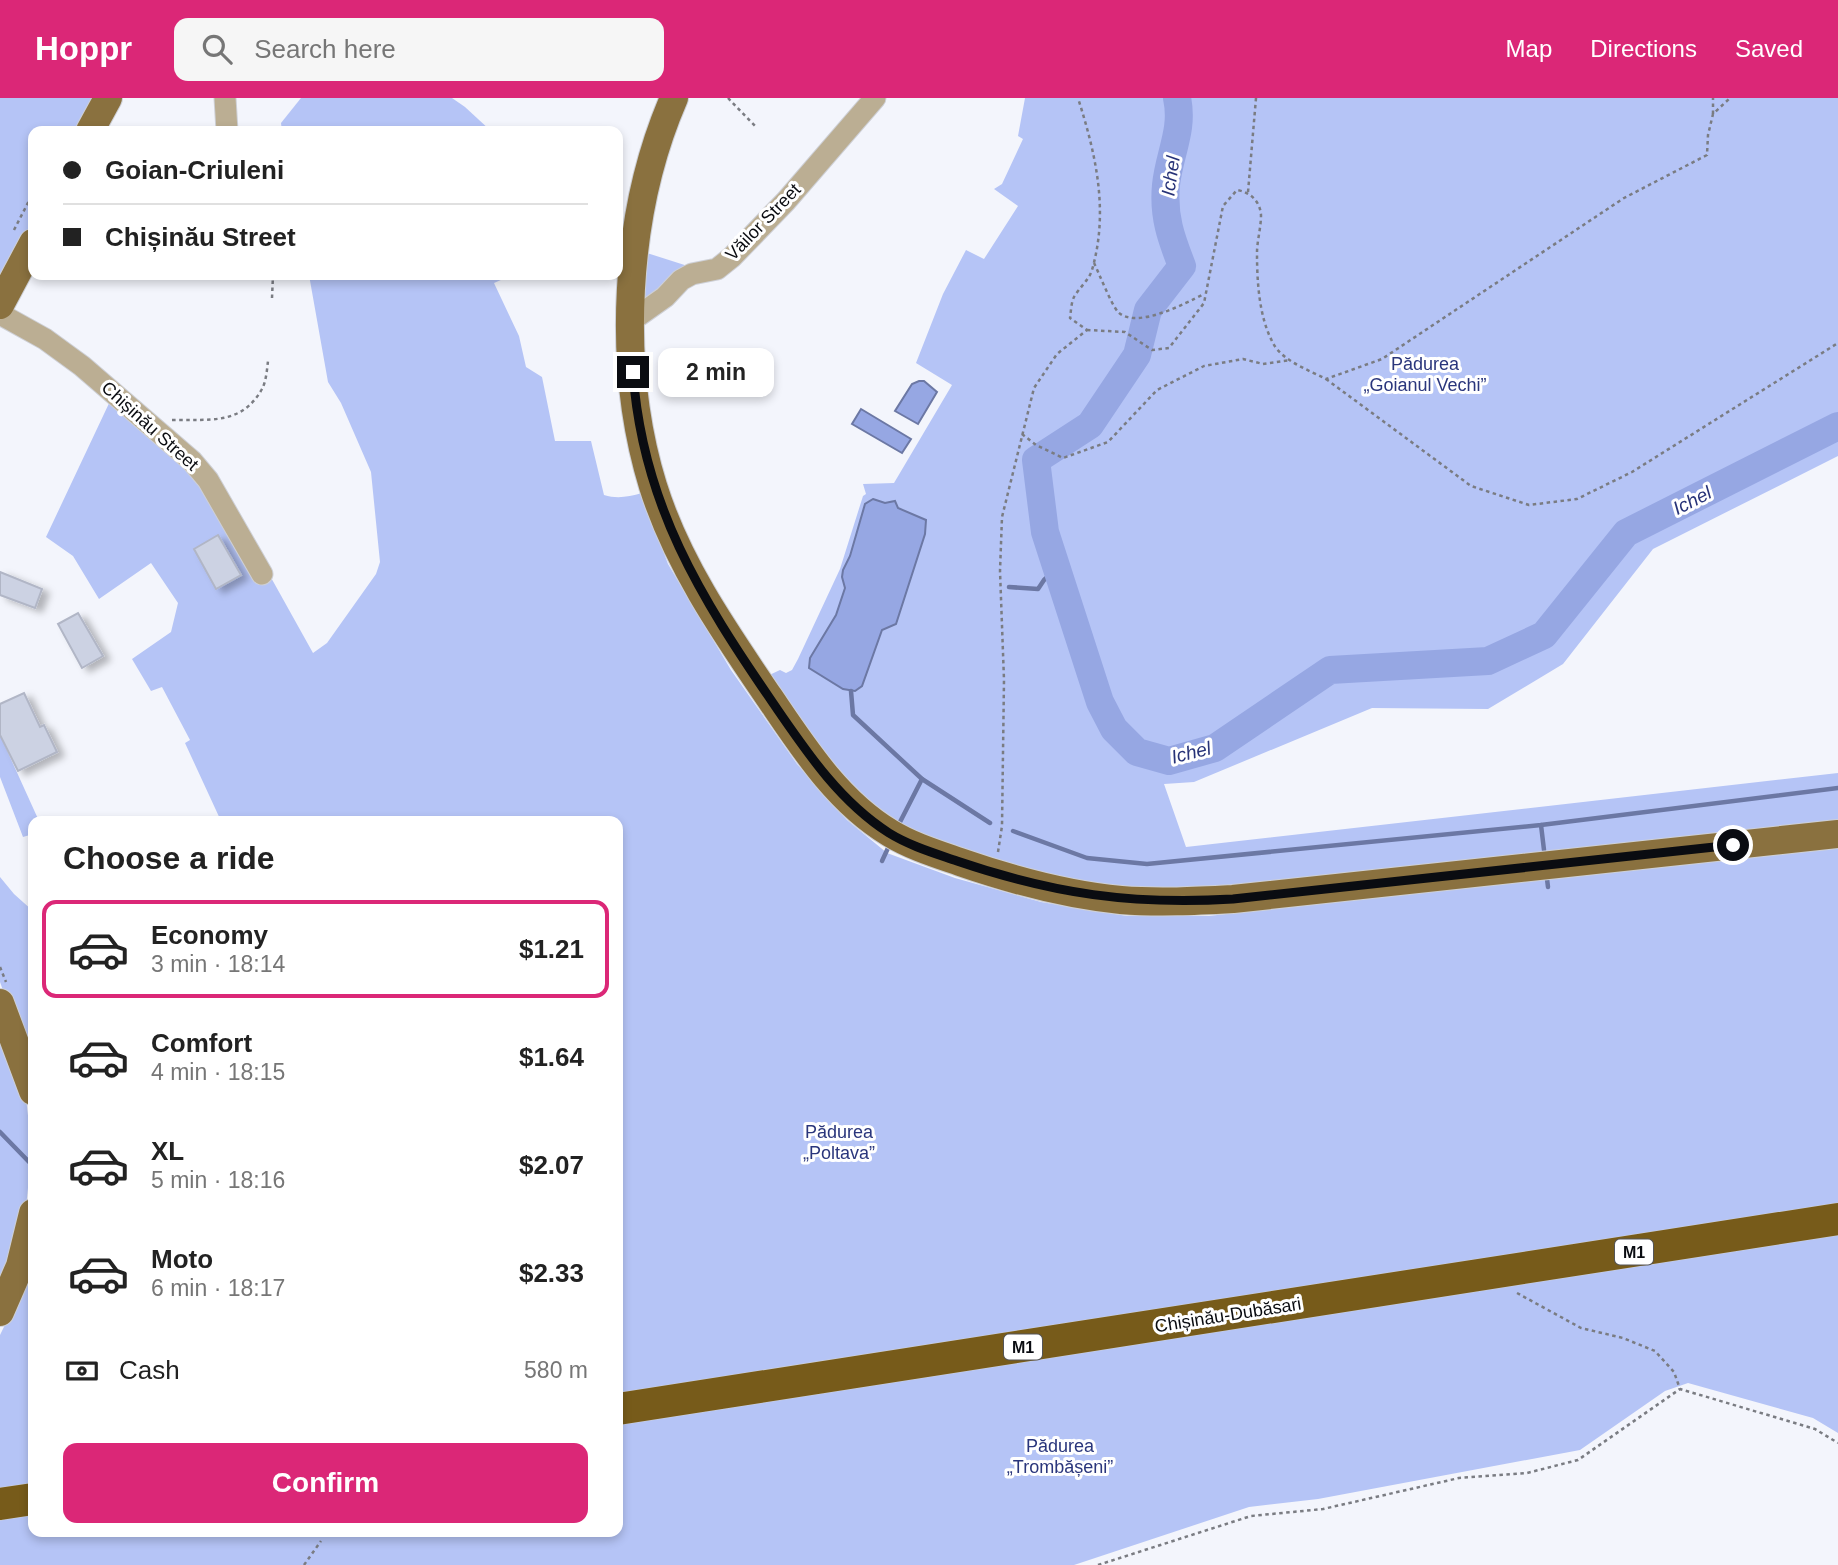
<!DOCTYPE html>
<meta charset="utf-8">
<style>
:root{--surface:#fff;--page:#f6f6f6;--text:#222;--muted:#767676;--line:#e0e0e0;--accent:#db2777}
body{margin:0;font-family:Helvetica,sans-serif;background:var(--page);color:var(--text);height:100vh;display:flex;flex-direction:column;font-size:26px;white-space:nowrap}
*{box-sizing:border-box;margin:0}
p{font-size:23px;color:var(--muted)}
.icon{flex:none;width:38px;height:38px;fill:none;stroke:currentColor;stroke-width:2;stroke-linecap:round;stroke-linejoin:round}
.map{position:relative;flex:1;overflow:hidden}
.sheet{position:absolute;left:28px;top:718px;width:595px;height:721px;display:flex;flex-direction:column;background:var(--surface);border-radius:14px;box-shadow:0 4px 10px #0003}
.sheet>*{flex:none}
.banner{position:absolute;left:28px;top:28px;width:595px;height:154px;border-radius:14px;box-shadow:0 4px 10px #0003;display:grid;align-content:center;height:154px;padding:0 35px;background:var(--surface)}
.end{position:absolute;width:32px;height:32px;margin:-16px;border:9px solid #0a0c11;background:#fff;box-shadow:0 0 0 4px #fff}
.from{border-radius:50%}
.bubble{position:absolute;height:49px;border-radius:14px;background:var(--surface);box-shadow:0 4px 10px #0003;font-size:23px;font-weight:800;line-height:49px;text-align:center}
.banner b{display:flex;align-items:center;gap:24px;height:66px;font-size:26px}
.banner b+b{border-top:2px solid var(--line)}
.banner i{width:18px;height:18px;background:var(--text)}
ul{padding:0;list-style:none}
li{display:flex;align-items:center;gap:21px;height:98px;margin:0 14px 10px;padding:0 21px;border:4px solid transparent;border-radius:14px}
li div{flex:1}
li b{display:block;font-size:26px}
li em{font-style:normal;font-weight:800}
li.selected{border-color:var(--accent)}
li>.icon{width:63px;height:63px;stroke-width:1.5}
h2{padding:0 35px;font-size:32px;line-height:84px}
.pay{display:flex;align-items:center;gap:18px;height:77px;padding:0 35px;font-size:26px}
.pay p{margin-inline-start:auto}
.action{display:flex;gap:14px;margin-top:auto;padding:14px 35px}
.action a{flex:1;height:80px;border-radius:14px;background:var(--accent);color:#fff;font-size:28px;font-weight:800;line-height:80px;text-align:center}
header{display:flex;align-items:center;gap:42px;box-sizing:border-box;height:98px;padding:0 35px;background:var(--accent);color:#fff}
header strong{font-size:33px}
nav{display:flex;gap:38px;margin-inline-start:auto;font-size:24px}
.search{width:490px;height:63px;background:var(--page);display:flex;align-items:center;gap:18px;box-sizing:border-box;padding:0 24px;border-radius:14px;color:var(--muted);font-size:26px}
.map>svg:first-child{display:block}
.green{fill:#b5c4f6}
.water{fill:#96a7e3;stroke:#6c78a4;stroke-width:2}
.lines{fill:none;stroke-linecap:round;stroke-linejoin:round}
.stream{stroke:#6c78a4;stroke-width:4.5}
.river{stroke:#96a7e3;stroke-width:28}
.building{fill:#ccd2e3;stroke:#b1b6c6;stroke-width:2;filter:url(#shadow)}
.minor-casing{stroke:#ced0d6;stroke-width:23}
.major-casing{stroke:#ced0d6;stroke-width:30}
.highway-casing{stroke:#ced0d6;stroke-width:33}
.path{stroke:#7a7c82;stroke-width:2.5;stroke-dasharray:3.5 3.5;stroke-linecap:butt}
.minor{stroke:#bbae93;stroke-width:21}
.major{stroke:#8a713f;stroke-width:28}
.highway{stroke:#775b1a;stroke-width:32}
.route{stroke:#0a0c11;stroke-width:9}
.labels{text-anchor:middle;stroke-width:6;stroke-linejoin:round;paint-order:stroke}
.shield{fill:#fff;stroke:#545558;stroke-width:2}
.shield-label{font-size:16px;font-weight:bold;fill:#0a0c11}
.street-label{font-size:18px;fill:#0a0c11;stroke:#fff}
.park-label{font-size:18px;fill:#2a367c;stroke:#fff}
.water-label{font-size:19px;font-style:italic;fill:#273378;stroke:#fff}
</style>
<header>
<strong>Hoppr</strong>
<div class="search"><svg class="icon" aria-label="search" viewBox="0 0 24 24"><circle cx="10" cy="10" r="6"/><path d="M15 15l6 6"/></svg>Search here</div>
<nav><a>Map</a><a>Directions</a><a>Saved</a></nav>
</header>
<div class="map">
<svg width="1838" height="1467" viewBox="0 0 1838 1467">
<defs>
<filter id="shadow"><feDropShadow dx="7" dy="4" stdDeviation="3.5" flood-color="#0004"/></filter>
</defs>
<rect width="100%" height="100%" fill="#f3f5fc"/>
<g class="green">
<path d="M 0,0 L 101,0 L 84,33 L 33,33 L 33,132 L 0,196 Z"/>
<path d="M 301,0 L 452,0 L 465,9 L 491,33 L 282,33 L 281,25 Z"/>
<path d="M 1025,0 L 1838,0 L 1838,358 L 1653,451 L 1563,566 L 1488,611 L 1372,610 L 1194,684 L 1164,686 L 1186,749 L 1838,675 L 1838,728 L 1265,790 L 1078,789 L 932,747 L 863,702 L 763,580 L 780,572 L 786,575 L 792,572 L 798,561 L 840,471 L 863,398 L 866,396 L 863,386 L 894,385 L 952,287 L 916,265 L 943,196 L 966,152 L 984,161 L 1018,108 L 994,91 L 1002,86 L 1023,41 L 1018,38 Z"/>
<path d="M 647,155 L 694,170 L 650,203 L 644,199 Z"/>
<path d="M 309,177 L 512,177 L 494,185 L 519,238 L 526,269 L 542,279 L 555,343 L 591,343 L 604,397 C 617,401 628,399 642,395 L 668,466 L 731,572 L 797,666 L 847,722 L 887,755 L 955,780 L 1041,804 L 1127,818 L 1209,818 L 1559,777 L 1838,749 L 1838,1112 L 618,1303 L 618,723 L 221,723 L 185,645 L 190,642 L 162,589 L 151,593 L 132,561 L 171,534 L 178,505 L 151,465 L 99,501 L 73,458 L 46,439 L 112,299 L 175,354 L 269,476 L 313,555 L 327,545 L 376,476 L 380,464 L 371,374 L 341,305 L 328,284 Z"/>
<path d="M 0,637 L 39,723 L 33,723 L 33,736 L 23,739 L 0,679 Z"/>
<path d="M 0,779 L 14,796 L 33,813 L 33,976 L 0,884 Z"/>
<path d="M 0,924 L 25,992 L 32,1052 L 26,1109 L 0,1192 Z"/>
<path d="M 1838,1130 L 1838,1335 L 1813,1320 L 1688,1285 L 1665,1293 L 1580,1352 L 1318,1401 L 1249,1409 L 1074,1467 L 0,1467 L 0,1414 L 33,1409 L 33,1433 L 618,1433 L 618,1319 Z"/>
<path d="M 33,1158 L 33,1394 L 0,1399 L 0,1237 L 24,1188 Z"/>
</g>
<g class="water">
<path d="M 919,283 L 924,283 L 937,294 L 918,326 L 895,313 L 912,286 Z"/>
<path d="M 861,311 L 911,341 L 902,355 L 852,326 Z"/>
<path d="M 873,401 L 885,405 L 895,403 L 898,410 L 926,422 L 925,436 L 896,526 L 882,532 L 862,588 L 855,593 L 843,591 L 809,570 L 810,560 L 836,517 L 845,490 L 842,479 L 843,472 L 850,458 L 865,406 Z"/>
</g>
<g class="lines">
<g class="stream">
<path d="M 1009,489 L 1038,491 L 1044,482 L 1057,470"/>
<path d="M 851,593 L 853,617 L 922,681 L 990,725"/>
<path d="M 900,724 L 922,681"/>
<path d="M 1541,727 L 1544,752"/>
<path d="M 1013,733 L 1087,760 L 1147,766 L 1541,727 L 1838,690"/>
<path d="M 882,763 L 888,750"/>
<path d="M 1547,781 L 1548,789"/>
<path d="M 0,1034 L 33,1068"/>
</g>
<path class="river" d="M 1177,0 C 1184,32 1169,56 1166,87 C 1163,118 1171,140 1182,168 L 1148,212 L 1137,257 L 1090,327 L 1036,362 L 1045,434 L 1100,604 L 1114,631 L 1137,654 L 1169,663 L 1215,650 L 1330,572 L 1488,563 L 1544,537 L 1626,435 L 1838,328"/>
</g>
<g class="building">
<path d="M 218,437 L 241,477 L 216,491 L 194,451 Z"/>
<path d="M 0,474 L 42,491 L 35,510 L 0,497 Z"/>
<path d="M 78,515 L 103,558 L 82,570 L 58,526 Z"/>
<path d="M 24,595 L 40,629 L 44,627 L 57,654 L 18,673 L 0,637 L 0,606 Z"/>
</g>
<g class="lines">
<g class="minor-casing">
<g id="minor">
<path d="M 225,0 L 227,33"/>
<path d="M 0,216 L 45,241 L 82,268 L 192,363 L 208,382 L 262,476"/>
<path d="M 631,223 L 665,199 L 681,182 L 692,176 L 717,171 L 732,159 L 786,103 L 875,0"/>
</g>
</g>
<g class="major-casing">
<g id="major">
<path d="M 674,0 C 624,115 616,268 653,388 C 677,465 724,533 769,599 C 803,649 837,703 890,735 C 911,748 937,756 960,764 C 1012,782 1067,797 1121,802 C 1158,805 1196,803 1233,801 L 1838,736"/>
<path d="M 90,33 L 108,0"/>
<path d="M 0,207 L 33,145"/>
<path d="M 0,905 L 33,993"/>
<path d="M 0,1214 L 20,1168 L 33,1115"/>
</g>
</g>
<g class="highway-casing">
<g id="highway">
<path d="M 618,1311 L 1838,1121"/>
<path d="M 0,1406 L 33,1401"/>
</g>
</g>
<g class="path">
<path d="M 728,0 L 757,30"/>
<path d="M 1713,16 L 1713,0"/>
<path d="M 1248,94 L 1256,0"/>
<path d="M 14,132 L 33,95"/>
<path d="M 1094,165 C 1099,175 1111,206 1118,214 C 1136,232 1186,205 1204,196"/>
<path d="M 272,200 L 273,177"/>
<path d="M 1087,232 L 1125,234 L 1152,252 L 1169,250 L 1204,205 L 1223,108 L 1237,92 C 1250,94 1260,103 1261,117 C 1261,130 1257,143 1257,155 C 1257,184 1259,219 1273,245 C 1282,263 1309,272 1326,281 L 1382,261 L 1624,100 L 1707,57 L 1708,37 L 1713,16 L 1730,0"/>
<path d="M 1326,281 L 1471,388 L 1529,407 L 1577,401 L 1632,374 L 1838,245"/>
<path d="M 172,322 C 209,321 241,328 262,291 C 266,284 267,272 268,263"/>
<path d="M 1022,336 L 1036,347 L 1063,360 L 1108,344 L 1157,292 L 1204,268 L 1243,261 L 1263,266 L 1290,262"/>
<path d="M 998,754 L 1002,728 L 1004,582 L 1000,473 L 1002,419 L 1034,290 L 1057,256 L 1087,232 L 1070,220 C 1071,214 1071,205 1074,199 C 1079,190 1089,182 1092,172 C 1109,113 1096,57 1078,0"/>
<path d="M 0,869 L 6,884"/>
<path d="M 1517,1195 L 1581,1230 L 1623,1240 L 1655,1253 L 1674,1274 L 1680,1291 L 1815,1331 L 1838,1345"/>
<path d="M 304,1467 L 321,1443"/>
<path d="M 1098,1467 L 1251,1418 L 1323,1411 L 1459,1380 L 1527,1375 L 1578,1362 L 1680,1291"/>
</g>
<use href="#minor" class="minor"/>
<use href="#major" class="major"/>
<use href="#highway" class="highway"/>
</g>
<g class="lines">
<path class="route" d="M 633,274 C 642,406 701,500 773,605 C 806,653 839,703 889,735 C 910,748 934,755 957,763 C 1054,796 1131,807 1233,801 L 1733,747"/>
</g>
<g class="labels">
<g class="shield">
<rect x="1615" y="1141.5" width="38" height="25" rx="5"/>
<rect x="1004" y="1236.5" width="38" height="25" rx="5"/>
</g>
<g class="shield-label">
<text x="1634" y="1160">M1</text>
<text x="1023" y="1255">M1</text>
</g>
<g class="street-label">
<text transform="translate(763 124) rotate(-46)" y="6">Văilor Street</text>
<text transform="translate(150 328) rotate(42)" y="6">Chișinău Street</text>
<text transform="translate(1228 1217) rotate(-9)" y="6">Chișinău-Dubăsari</text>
</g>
<g class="park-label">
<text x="1425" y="272">Pădurea<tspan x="1425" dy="21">„Goianul Vechi”</tspan></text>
<text x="839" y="1040">Pădurea<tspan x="839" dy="21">„Poltava”</tspan></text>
<text x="1060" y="1354">Pădurea<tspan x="1060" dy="21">„Trombășeni”</tspan></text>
</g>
<g class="water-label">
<text transform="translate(1170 78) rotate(-82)" y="7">Ichel</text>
<text transform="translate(1692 402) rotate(-27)" y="7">Ichel</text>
<text transform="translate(1191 654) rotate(-14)" y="7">Ichel</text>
</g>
</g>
</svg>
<i class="end from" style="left:1733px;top:747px"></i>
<i class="end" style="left:633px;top:274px"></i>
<div class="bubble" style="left:658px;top:250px;width:116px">2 min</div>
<div class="banner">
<b><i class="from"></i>Goian-Criuleni</b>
<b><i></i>Chișinău Street</b>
</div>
<section class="sheet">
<h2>Choose a ride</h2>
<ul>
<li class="selected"><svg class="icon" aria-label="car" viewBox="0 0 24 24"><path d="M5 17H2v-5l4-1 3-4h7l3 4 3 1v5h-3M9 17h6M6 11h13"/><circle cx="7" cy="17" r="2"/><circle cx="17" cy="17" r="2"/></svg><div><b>Economy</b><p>3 min · 18:14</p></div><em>$1.21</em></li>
<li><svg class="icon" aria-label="car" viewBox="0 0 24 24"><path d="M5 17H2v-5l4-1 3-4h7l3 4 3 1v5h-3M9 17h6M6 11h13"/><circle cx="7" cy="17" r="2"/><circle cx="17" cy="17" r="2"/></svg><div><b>Comfort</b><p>4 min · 18:15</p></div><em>$1.64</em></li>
<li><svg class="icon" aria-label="car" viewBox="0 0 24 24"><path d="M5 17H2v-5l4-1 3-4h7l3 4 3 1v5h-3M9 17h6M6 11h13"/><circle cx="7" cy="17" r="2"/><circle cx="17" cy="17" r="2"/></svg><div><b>XL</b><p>5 min · 18:16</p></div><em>$2.07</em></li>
<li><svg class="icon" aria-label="car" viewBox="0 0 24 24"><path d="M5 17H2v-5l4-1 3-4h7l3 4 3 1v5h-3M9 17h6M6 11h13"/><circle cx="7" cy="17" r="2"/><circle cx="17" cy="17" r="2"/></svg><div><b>Moto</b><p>6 min · 18:17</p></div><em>$2.33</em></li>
</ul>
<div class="pay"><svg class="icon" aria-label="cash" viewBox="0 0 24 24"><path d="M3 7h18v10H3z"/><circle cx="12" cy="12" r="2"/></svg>Cash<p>580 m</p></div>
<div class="action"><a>Confirm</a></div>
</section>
</div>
